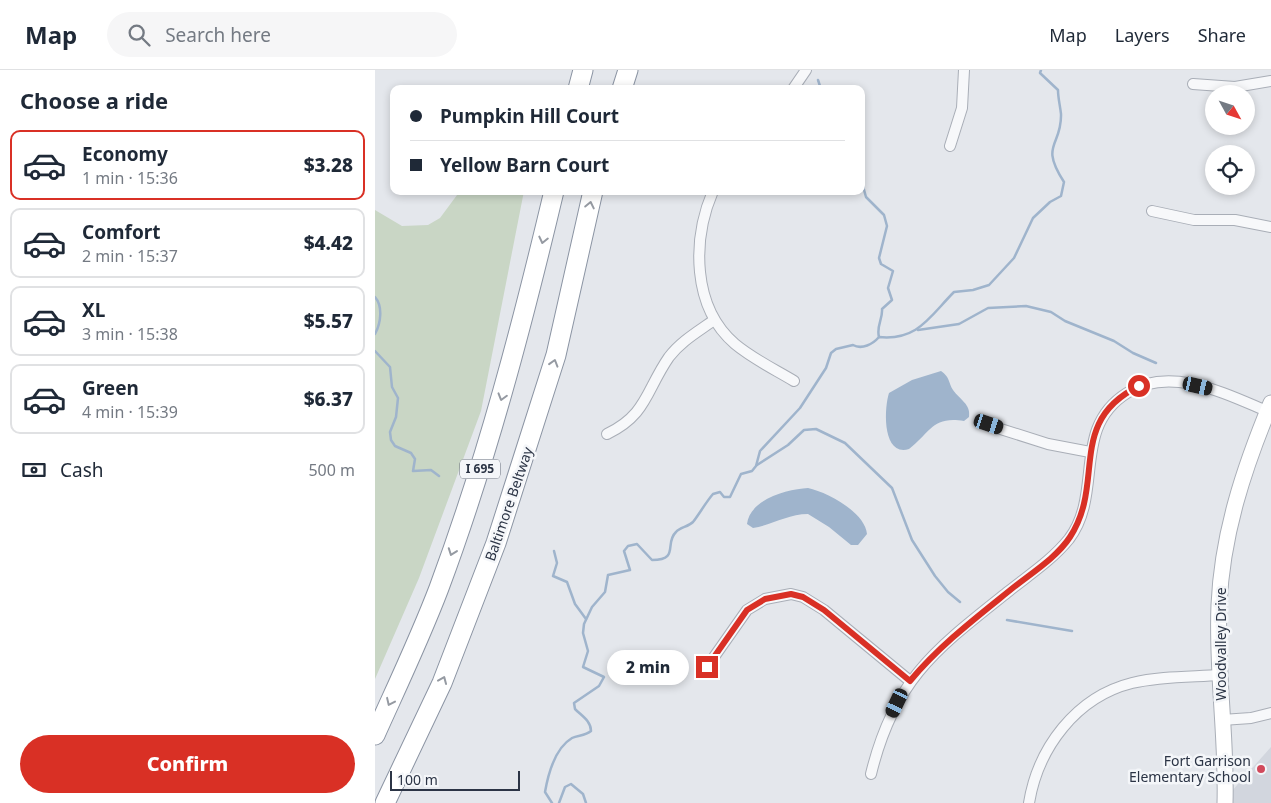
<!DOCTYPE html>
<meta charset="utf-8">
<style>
:root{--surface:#fff;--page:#f6f6f7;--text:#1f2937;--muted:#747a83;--line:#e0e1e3;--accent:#d93025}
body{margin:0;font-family:"Noto Sans",sans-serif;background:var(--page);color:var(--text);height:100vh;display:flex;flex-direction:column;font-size:19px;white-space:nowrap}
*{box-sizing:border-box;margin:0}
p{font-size:16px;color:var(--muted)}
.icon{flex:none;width:28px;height:28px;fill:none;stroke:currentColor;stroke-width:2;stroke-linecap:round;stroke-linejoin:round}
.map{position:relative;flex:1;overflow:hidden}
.drawer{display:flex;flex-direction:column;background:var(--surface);width:375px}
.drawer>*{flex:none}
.guide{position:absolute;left:15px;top:15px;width:475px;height:110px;border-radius:10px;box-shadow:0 2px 8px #0003;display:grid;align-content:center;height:110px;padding:0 20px;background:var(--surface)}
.needle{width:32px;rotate:130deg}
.fabs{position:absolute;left:830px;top:15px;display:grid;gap:10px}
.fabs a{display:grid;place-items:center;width:50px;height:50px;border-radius:50%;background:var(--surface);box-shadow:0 2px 8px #0003;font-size:25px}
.scale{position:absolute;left:15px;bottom:12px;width:130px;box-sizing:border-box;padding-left:5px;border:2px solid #2b3445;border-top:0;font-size:14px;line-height:18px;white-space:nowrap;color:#2b3445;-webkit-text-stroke:4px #f4f6f9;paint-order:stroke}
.end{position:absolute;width:22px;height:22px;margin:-11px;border:6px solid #d93025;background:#fff;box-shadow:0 0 0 2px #fff}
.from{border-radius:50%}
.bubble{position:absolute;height:35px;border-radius:18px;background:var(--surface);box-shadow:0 2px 8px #0003;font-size:16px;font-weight:800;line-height:35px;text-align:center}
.car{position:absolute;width:15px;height:30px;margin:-15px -8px;border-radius:6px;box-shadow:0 0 4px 1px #0007;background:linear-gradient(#222 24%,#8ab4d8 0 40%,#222 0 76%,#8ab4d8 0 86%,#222 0)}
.guide b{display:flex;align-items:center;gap:18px;height:48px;font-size:19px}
.guide b+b{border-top:1px solid var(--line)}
.guide i{width:12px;height:12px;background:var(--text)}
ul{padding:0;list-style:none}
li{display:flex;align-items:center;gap:15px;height:70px;margin:0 10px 8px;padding:0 10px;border:2px solid var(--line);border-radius:10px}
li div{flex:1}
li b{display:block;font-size:19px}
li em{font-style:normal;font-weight:800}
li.selected{border-color:var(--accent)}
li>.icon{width:45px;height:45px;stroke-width:1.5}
h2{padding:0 20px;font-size:22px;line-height:60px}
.pay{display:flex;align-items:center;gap:12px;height:55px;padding:0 20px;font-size:19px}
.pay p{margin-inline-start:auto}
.primary-button{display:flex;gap:10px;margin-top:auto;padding:10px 20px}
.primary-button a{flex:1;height:58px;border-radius:30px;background:var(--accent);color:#fff;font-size:20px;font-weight:800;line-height:58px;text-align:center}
header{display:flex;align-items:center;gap:30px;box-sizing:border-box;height:70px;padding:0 25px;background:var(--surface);border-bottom:1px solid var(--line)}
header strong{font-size:24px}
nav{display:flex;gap:28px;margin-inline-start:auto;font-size:18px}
.search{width:350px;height:45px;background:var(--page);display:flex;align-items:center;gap:12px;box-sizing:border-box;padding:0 18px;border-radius:28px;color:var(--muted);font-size:19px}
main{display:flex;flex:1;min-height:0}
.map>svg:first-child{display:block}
.built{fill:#d2d6de}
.green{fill:#c9d6c5}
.water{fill:#9fb4cc}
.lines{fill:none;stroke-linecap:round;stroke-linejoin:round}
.stream{stroke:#9fb4cc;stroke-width:2.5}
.street-casing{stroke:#a9aeb7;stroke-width:12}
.secondary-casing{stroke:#a9aeb7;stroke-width:17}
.highway-casing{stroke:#8b94a3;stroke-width:21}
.street{stroke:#f7f8fa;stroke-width:10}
.secondary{stroke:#fff;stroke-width:15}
.highway{stroke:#fff;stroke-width:19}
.oneway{stroke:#959aa2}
.route{stroke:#d93025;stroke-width:6}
.poi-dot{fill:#d1495b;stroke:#f4f6f9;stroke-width:2}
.labels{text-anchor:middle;stroke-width:5;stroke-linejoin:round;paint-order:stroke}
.shield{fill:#f4f6f9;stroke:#676e7b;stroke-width:1}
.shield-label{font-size:12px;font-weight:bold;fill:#2b3445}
.street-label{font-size:14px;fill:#2b3445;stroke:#f4f6f9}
.poi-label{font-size:14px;fill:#2b3445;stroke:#f4f6f9;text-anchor:end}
</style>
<header>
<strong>Map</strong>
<div class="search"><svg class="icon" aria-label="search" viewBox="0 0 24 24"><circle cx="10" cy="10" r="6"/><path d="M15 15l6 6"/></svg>Search here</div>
<nav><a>Map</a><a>Layers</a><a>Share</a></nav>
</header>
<main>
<section class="drawer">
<h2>Choose a ride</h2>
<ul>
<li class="selected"><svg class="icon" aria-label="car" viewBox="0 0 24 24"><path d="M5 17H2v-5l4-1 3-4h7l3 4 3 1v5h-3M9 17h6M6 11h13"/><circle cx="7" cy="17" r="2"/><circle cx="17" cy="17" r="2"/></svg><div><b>Economy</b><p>1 min · 15:36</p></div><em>$3.28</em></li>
<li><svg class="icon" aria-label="car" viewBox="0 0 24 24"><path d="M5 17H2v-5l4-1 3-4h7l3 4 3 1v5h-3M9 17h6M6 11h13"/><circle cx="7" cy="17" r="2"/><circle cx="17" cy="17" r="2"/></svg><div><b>Comfort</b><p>2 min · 15:37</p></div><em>$4.42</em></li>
<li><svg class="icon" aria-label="car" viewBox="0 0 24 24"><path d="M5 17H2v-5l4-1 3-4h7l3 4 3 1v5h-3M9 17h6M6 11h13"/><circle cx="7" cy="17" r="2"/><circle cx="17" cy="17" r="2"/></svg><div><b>XL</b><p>3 min · 15:38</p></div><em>$5.57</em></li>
<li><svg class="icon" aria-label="car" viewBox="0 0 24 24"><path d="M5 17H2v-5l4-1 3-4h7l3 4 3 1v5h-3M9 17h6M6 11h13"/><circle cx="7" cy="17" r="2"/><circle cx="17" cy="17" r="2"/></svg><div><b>Green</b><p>4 min · 15:39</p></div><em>$6.37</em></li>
</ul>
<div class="pay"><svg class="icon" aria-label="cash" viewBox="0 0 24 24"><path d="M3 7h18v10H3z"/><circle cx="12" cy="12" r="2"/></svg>Cash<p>500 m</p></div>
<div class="primary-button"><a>Confirm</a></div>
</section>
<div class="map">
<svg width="896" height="733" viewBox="0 0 896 733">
<rect width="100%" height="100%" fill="#e4e7ec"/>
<path class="built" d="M 896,677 L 896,733 L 856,733 L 856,722 Z"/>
<path class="green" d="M 85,121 L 149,121 L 106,341 L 44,508 L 0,609 L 0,140 L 27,156 L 53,155 L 65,148 Z"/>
<g class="water">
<path d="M 566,301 C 575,307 573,312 578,320 C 585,330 596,334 594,347 L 589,351 C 557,346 556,362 534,379 C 507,387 509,338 514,323 L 537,310 Z"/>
<path d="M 433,418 C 452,422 490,442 492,464 L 483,475 L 476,475 L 454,457 L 433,444 C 413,444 397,455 378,458 L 372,454 C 375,429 413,419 433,418 Z"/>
</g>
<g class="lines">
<g class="stream">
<path d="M 443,10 L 446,19"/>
<path d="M 486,109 L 491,127 L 509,145 L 512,156 L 504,188 L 506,194 L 518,201 L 513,218 L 517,230 L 507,239 C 508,249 501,256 504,267"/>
<path d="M 0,227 C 8,236 6,253 0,264"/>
<path d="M 543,260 L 584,254 L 613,238 L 651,236 L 676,242 L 690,251 L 739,271 L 758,283 L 781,293"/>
<path d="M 0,281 L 15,297 L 17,317 L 23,328 L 21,347 L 15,362 L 16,370 L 20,376 L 36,383 L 40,389 L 38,401 L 56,400 L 64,406"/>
<path d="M 382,395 L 413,375 L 429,360 L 441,359 L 470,373 L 517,418 L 537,470 L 560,506 L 573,522 L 585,532"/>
<path d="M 179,481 L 182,493 L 178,506 L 192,512 L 200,534 L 211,549"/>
<path d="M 632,550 L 697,561"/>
<path d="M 177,733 L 170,722 C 173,705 180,678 197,668 C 203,665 210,666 216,661 C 216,651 207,646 200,639 L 199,633 L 224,616 L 229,607 L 208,597 L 213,581 L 208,563 L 209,554 L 217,537 L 230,522 L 233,505 L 255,500 L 249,481 L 253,476 L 262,474 L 277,490 C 305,490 289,473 301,462 C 305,457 313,457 318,452 C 325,443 331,432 338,424 L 345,422 L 349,427 L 355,427 L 366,404 L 377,401 L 381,396 L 385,381 L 425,338 L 451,298 L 456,283 L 461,279 L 478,275 C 487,280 498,274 504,267 C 543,271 555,246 579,222 L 598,220 L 614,215 L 639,188 L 658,148 L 675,132 L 686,126 L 689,112 C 664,73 687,77 686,44 C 685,35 683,28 683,20 L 665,3 L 666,0"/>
<path d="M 184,733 L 190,717 L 196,714 L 208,724 L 211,733"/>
</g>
<g class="street-casing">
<g id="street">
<path d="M 818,14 L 860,17 L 896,11"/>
<path d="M 418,19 L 431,0"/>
<path d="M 575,76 L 587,38 L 589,0"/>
<path d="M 338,121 C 317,170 317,237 360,274 C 378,289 399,299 419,311"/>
<path d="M 777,141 L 819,150 L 860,150 L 896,157"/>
<path d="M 613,355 L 673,374 L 715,382"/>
<path d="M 232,364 C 272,345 271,320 294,287 C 306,271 324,261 339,250"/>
<path d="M 332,597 L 372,540 L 390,529 L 416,524 L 428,527 L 449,540 L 535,611"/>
<path d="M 847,650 L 876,648 L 896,643"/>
<path d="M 496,704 C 519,609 561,579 634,521 C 654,505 677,490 694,469 C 729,423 696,358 752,323 C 795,295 851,324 892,341"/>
<path d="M 654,733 C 663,678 701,627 757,613 C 786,606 816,607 845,605"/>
</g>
</g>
<g class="secondary-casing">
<path id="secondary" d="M 850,733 C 852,667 841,601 844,535 C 847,464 869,398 896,333"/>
</g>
<g class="highway-casing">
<g id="highway">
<path d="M 203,19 L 208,0"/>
<path d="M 247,19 L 253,0"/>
<path d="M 0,665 C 22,616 45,568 64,518 C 112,389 147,256 179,121"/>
<path d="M 10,733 L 67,613 L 121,473 L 181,285 L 218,121"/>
</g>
</g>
<use href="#street" class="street"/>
<use href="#secondary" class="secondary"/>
<use href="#highway" class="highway"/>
</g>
<defs><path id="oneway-chevron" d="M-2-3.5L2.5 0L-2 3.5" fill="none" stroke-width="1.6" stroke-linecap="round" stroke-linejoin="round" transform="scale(1.25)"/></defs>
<g class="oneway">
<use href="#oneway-chevron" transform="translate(215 135) rotate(-78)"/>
<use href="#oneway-chevron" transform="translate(168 170) rotate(103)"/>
<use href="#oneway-chevron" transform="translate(179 293) rotate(-73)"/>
<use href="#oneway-chevron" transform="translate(127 327) rotate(106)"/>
<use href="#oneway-chevron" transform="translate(77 482) rotate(110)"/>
<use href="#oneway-chevron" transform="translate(68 610) rotate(-67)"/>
<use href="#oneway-chevron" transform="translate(15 632) rotate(115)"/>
</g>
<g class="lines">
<path class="route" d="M 332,597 L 372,540 L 390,529 L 416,524 L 428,527 L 449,540 L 535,611 C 566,574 602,547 639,517 C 658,502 682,487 695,467 C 731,412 691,352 764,316"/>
</g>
<circle class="poi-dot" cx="886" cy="699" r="5"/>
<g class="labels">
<rect class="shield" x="85" y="389.5" width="40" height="19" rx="4"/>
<g class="shield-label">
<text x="105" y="403">I 695</text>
</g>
<g class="street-label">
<text transform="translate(134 434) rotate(-71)" y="5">Baltimore Beltway</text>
<text transform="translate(846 574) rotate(-90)" y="5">Woodvalley Drive</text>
</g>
<g class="poi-label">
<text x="876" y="696">Fort Garrison<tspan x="876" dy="16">Elementary School</tspan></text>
</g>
</g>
</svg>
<div class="fabs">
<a><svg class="needle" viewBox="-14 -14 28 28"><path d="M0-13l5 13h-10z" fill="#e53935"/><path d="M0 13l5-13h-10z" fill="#747a83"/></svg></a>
<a><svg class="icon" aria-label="locate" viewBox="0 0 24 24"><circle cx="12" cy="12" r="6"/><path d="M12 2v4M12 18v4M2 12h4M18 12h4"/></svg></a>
</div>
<div class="scale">100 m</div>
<i class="end from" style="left:764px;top:316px"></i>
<i class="end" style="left:332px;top:597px"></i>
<div class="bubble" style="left:232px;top:580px;width:82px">2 min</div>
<i class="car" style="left:823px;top:316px;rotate:103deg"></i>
<i class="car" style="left:614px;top:354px;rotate:108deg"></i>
<i class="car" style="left:522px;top:633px;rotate:205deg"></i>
<div class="guide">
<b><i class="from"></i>Pumpkin Hill Court</b>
<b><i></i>Yellow Barn Court</b>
</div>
</div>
</main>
